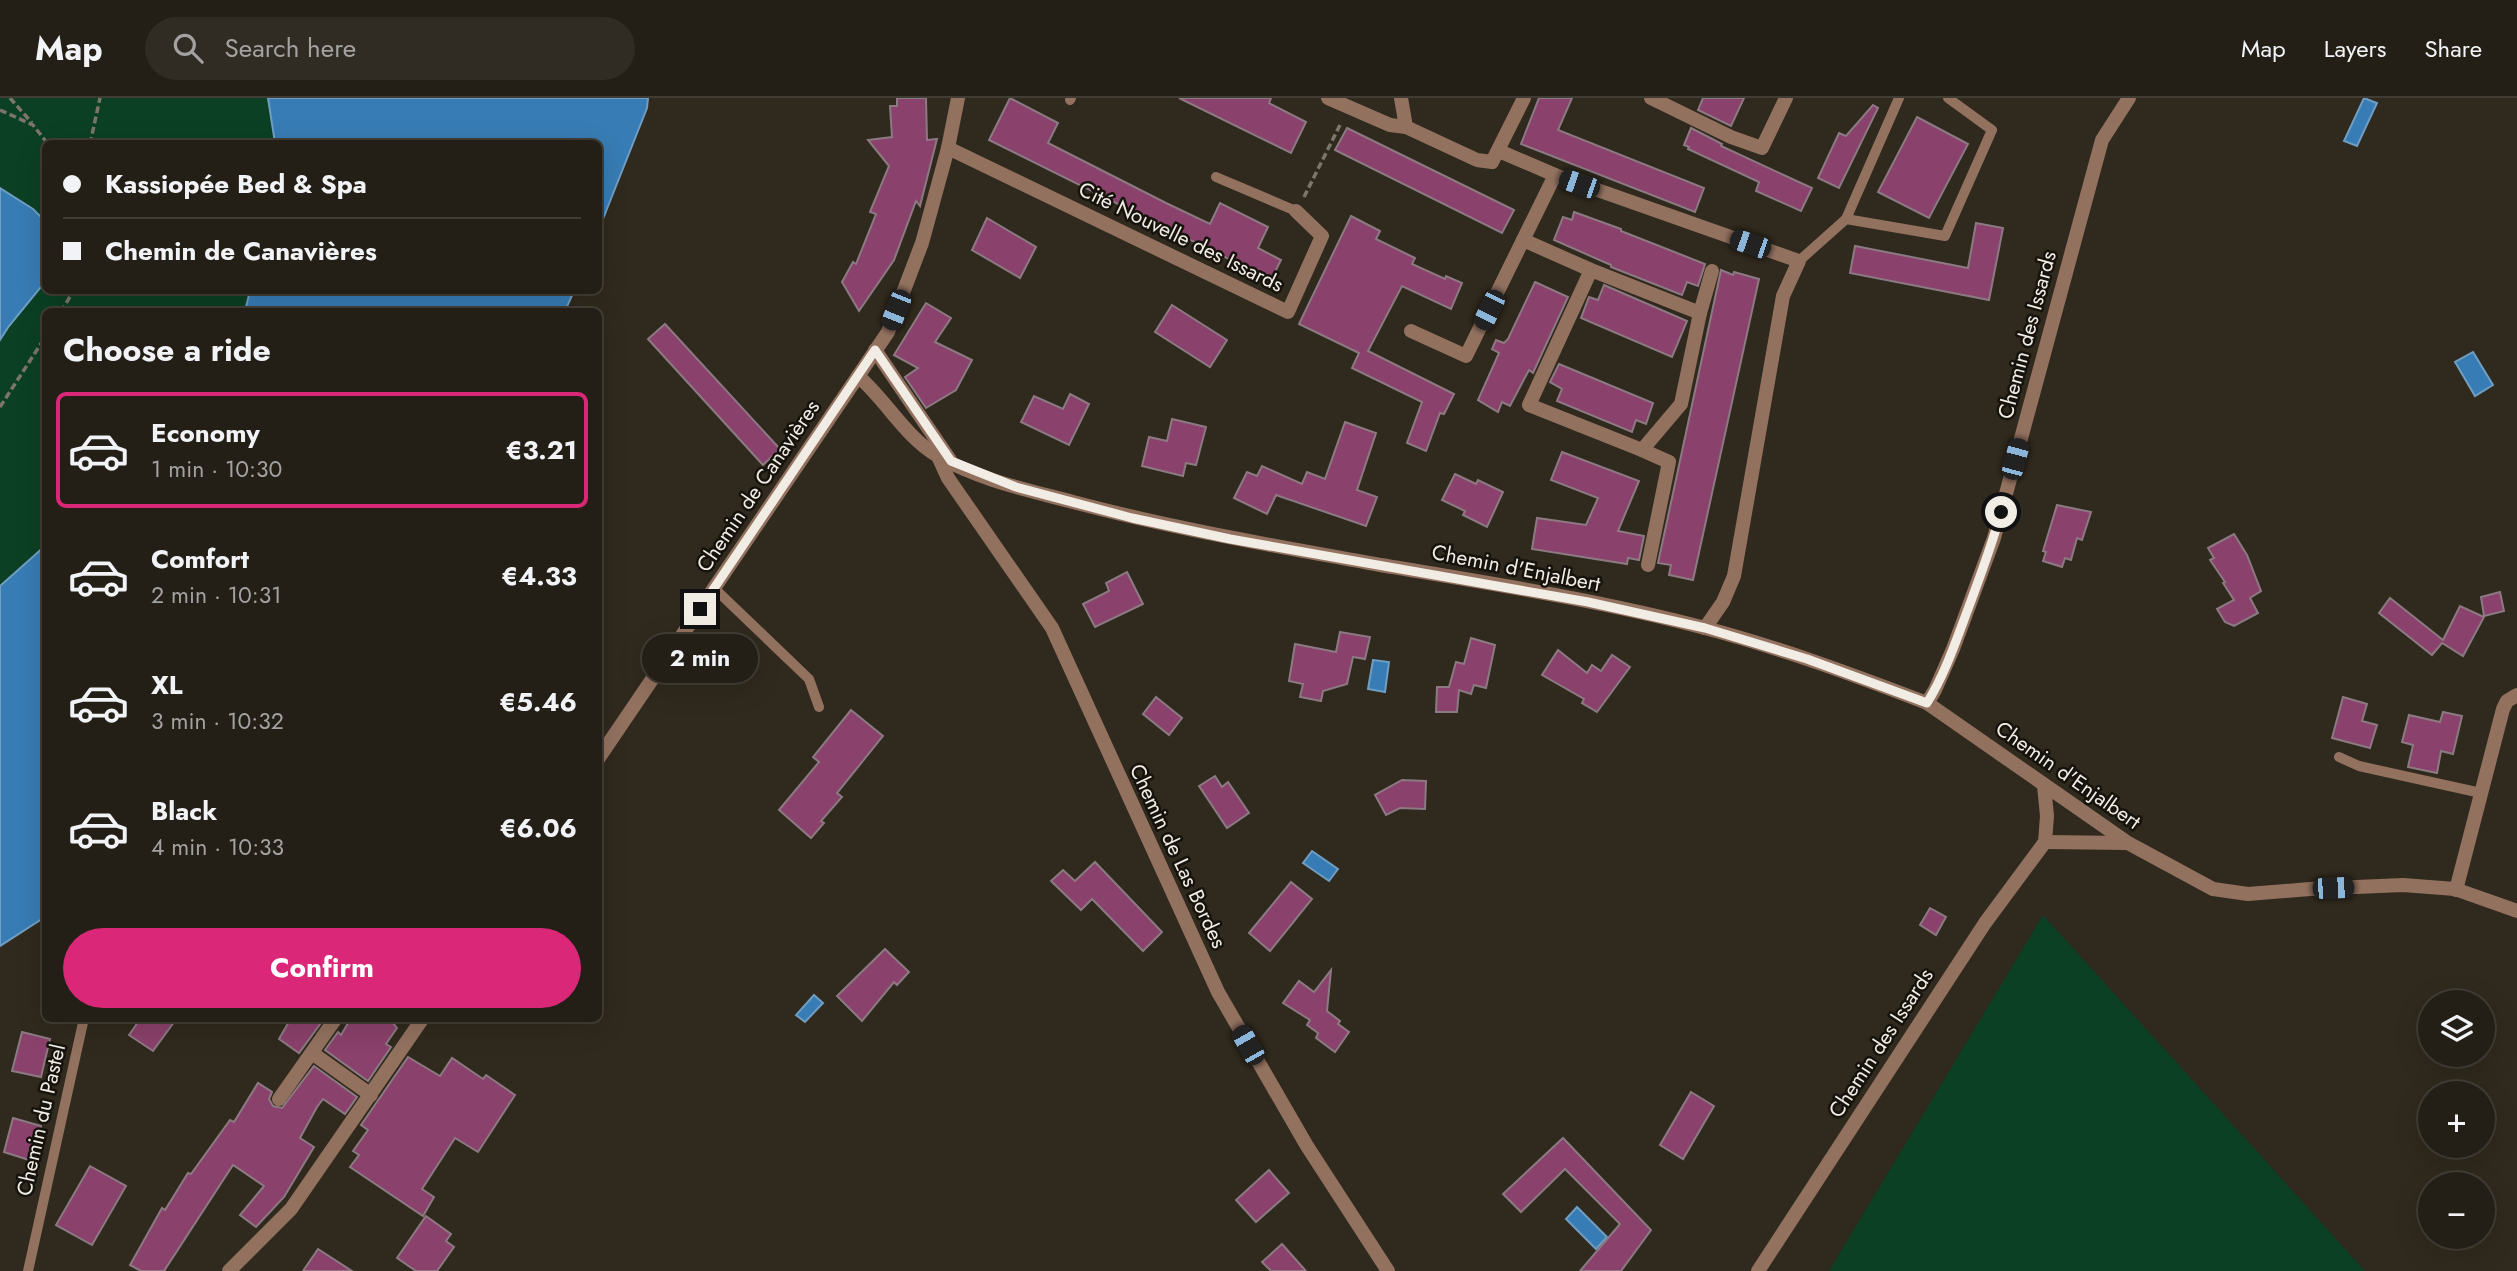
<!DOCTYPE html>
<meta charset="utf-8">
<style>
:root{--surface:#241f16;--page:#302c23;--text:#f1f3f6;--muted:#a3a2a1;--line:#413d35;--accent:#db2777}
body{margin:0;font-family:Jost,sans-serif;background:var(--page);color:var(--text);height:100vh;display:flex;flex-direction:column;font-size:26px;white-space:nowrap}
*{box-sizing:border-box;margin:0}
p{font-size:23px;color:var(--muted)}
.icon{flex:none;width:38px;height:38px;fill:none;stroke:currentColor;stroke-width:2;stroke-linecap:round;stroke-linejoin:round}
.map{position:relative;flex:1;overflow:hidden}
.drawer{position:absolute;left:42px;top:210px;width:560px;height:714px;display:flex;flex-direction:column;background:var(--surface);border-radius:10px;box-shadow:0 7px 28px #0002,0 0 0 2px var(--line)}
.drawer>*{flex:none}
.top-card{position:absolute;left:42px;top:42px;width:560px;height:154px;border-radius:10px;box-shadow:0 7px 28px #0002,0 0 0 2px var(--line);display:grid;align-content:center;height:154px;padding:0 21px;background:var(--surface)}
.fabs{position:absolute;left:2418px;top:892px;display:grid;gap:14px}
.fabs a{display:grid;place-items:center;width:77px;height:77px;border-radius:50%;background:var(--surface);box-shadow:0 7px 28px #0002,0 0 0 2px var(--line);font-size:35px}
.end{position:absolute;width:32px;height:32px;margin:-16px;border:9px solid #f1ece4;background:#111;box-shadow:0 0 0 4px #111}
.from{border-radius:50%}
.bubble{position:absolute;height:49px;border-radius:24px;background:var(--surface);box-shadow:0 7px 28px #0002,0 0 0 2px var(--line);font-size:23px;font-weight:700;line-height:49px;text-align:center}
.car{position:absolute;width:21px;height:42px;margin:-21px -10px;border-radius:9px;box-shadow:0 0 5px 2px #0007;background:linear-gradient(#222 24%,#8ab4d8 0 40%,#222 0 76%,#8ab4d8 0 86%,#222 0)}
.top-card b{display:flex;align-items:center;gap:24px;height:66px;font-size:26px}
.top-card b+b{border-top:2px solid var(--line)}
.top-card i{width:18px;height:18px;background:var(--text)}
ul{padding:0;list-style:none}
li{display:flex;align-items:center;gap:21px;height:116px;margin:0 14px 10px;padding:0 7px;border:4px solid transparent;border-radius:10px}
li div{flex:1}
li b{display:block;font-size:26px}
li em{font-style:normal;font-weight:700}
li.selected{border-color:var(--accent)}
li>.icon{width:63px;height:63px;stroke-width:1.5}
h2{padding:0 21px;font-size:32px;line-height:84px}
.primary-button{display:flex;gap:14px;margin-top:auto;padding:14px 21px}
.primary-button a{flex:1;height:80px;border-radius:42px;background:var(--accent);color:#fff;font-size:28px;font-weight:700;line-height:80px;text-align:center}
header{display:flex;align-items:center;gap:42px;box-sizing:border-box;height:98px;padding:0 35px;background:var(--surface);border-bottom:2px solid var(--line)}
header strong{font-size:33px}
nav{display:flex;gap:38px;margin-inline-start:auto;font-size:24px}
.search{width:490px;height:63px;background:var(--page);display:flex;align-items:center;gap:18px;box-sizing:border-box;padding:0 24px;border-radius:38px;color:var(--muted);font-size:26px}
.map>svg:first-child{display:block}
.green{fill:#0b4024}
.water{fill:#377cb4;stroke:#6f9ec2;stroke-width:2}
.building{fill:#8a416b;stroke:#8b7a82;stroke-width:2}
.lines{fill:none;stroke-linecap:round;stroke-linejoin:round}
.path{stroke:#7b756a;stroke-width:3.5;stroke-dasharray:7 3.5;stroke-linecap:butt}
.lane{stroke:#92715f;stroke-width:10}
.street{stroke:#92715f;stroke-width:14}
.route{stroke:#f1ece4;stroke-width:9}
.labels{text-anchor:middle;stroke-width:5;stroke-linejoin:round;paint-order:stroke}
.street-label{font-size:21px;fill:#f1ece4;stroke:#16130d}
</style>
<header>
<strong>Map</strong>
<div class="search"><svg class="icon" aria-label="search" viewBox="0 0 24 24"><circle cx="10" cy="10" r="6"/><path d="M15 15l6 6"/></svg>Search here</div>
<nav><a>Map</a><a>Layers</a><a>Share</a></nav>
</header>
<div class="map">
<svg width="2517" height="1173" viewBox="0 0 2517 1173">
<rect width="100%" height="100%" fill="#30291d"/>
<g class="green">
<path d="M 0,0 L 268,0 L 275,45 L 46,46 L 46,192 L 250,193 L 245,213 L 46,214 L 45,448 L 0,488 Z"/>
<path d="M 2043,817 L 2365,1173 L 1829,1173 Z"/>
</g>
<g class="water">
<path d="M 268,0 L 648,0 L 647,10 L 599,131 L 598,46 L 275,45 Z"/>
<path d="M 2364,0 L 2377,5 L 2357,48 L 2344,43 Z"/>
<path d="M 0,90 L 33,111 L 46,124 L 45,184 L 9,228 L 0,242 Z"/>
<path d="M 250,193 L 250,192 L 574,193 L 565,213 L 245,213 Z"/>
<path d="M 2473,254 L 2493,287 L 2475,298 L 2455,264 Z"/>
<path d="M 45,448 L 45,819 L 0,848 L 0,488 Z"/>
<path d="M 1373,562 L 1389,564 L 1385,594 L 1368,591 Z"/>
<path d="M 1312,753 L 1338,771 L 1329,783 L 1303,765 Z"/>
<path d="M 814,897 L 823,905 L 805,924 L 796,917 Z"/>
<path d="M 1577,1109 L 1607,1139 L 1596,1151 L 1566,1121 Z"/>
</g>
<g class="building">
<path d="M 897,0 L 926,0 L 927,42 L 937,41 L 920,108 L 916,103 L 894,162 L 859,213 L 842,184 L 853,164 L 856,166 L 876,116 L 870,114 L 889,68 L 868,42 L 892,39 L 890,8 L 897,8 Z"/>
<path d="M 1010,0 L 1058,25 L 1048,45 L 1166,105 L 1210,126 L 1220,105 L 1268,129 L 1258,150 L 1281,162 L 1271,182 L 989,42 Z"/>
<path d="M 1179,0 L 1271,0 L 1269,5 L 1306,24 L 1291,55 Z"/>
<path d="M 1539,0 L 1572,0 L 1558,32 L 1704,90 L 1695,114 L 1521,46 Z"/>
<path d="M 1703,0 L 1744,0 L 1731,28 L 1698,12 Z"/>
<path d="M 1873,7 L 1878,10 L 1839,90 L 1818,80 L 1839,35 L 1846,38 Z"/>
<path d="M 1917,19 L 1968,46 L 1929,120 L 1878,94 Z"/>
<path d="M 1347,30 L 1514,112 L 1502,135 L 1335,52 Z"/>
<path d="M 1691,30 L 1722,46 L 1721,48 L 1812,90 L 1801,113 L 1756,93 L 1759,84 L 1688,51 L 1689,49 L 1684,47 Z"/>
<path d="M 1574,114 L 1621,131 L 1621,133 L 1705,166 L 1698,188 L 1687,184 L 1682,197 L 1611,169 L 1611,167 L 1554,142 L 1563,119 L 1572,122 Z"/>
<path d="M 1351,118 L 1380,133 L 1376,141 L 1415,160 L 1412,166 L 1445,181 L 1446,178 L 1462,185 L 1451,211 L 1402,188 L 1368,253 L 1454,296 L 1444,316 L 1440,315 L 1426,353 L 1407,345 L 1422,304 L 1352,270 L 1359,255 L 1299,226 Z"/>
<path d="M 987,120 L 1036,149 L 1020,180 L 972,152 Z"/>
<path d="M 1976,125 L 2003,130 L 1989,202 L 1850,175 L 1855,148 L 1968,170 Z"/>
<path d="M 1721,172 L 1733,177 L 1734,174 L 1759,181 L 1693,482 L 1669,477 L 1671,467 L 1658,465 Z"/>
<path d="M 1535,184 L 1568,199 L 1533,275 L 1529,272 L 1510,308 L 1502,304 L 1498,314 L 1478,302 L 1499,255 L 1492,251 L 1496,242 L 1504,245 L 1508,241 Z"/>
<path d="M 1604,187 L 1687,223 L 1672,259 L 1581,220 L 1589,199 L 1598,202 Z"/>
<path d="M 926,205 L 951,220 L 935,244 L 972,262 L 956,292 L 926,310 L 905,279 L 918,270 L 894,257 Z"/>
<path d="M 1172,207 L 1227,242 L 1210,269 L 1155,234 Z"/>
<path d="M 665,226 L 780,351 L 763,367 L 648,241 Z"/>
<path d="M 1559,266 L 1653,305 L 1646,326 L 1636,322 L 1632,334 L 1557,303 L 1562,291 L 1550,284 Z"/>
<path d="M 1070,296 L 1089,306 L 1069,347 L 1021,324 L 1034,298 L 1063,311 Z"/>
<path d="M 1172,321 L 1206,329 L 1196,367 L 1186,365 L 1183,378 L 1142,368 L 1149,339 L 1167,343 Z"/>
<path d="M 1345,324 L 1376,335 L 1357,392 L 1377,399 L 1366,428 L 1276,397 L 1267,416 L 1234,400 L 1247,374 L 1257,378 L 1262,368 L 1302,386 L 1307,374 L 1325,381 Z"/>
<path d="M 1562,354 L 1639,383 L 1618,433 L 1644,438 L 1639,462 L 1628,460 L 1627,466 L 1532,451 L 1537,420 L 1586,427 L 1598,400 L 1551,382 Z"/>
<path d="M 1455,376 L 1476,386 L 1478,382 L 1503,394 L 1487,429 L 1463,417 L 1465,413 L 1442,402 Z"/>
<path d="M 2057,407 L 2091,414 L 2082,442 L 2077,440 L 2071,462 L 2065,460 L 2062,469 L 2043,463 L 2046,454 L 2043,453 Z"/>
<path d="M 2234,436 L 2247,457 L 2261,493 L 2250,500 L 2258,515 L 2234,528 L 2225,524 L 2217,511 L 2234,502 L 2223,485 L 2225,484 L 2210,462 L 2214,460 L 2208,450 Z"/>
<path d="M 1127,474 L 1143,506 L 1095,529 L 1083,506 L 1109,493 L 1106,485 Z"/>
<path d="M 2500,494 L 2504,513 L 2484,518 L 2481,499 Z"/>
<path d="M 2390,500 L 2443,542 L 2460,508 L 2484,519 L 2463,558 L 2442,545 L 2432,557 L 2379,515 Z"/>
<path d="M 1340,534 L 1370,539 L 1365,561 L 1353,559 L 1347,586 L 1323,593 L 1321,603 L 1300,599 L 1303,586 L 1289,583 L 1295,546 L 1336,554 Z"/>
<path d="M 1471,540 L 1495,547 L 1486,590 L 1474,587 L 1471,596 L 1459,592 L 1457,614 L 1436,614 L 1437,589 L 1449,589 L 1456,564 L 1464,566 Z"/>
<path d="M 1558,552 L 1587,575 L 1592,567 L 1601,573 L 1612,557 L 1630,569 L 1597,614 L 1582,605 L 1584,601 L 1542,577 Z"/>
<path d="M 1156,599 L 1182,620 L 1169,637 L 1143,616 Z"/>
<path d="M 2343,599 L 2367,606 L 2362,623 L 2377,627 L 2370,650 L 2332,640 Z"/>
<path d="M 851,612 L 883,638 L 837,695 L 842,699 L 821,723 L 824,725 L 811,740 L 779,712 L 819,664 L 813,659 Z"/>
<path d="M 2443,614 L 2462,618 L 2453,656 L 2441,653 L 2437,675 L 2408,669 L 2413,647 L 2402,644 L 2409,617 L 2440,624 Z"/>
<path d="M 1215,678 L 1222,689 L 1228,684 L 1249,715 L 1227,730 L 1199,688 Z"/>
<path d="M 1402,682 L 1426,683 L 1425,711 L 1400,710 L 1386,717 L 1375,697 Z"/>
<path d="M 1095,764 L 1162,834 L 1143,853 L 1092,801 L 1081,812 L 1051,783 L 1063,772 L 1075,783 Z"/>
<path d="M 1291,784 L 1312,801 L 1270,853 L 1249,835 Z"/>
<path d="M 1930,810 L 1946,819 L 1936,837 L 1920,827 Z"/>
<path d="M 885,851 L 909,874 L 897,887 L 894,884 L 862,923 L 837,898 Z"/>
<path d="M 1331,872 L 1327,913 L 1340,923 L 1338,926 L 1349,934 L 1335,954 L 1316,940 L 1318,935 L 1307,927 L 1310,922 L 1283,905 L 1299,883 L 1314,894 Z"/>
<path d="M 141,920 L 177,920 L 153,953 L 129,937 Z"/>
<path d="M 291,920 L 314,920 L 321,925 L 299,955 L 279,941 Z"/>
<path d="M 351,920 L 389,920 L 397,930 L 386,946 L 391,949 L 368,983 L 325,952 L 338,934 L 341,937 Z"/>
<path d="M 22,934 L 50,941 L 41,979 L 12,973 Z"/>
<path d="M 408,959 L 440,978 L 452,960 L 483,981 L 486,977 L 515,997 L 478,1054 L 455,1040 L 422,1091 L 434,1099 L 423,1118 L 350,1069 L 359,1057 L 353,1053 L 368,1032 L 361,1027 Z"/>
<path d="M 314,968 L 357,999 L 345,1016 L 323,1001 L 317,1009 L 300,1040 L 314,1049 L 284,1099 L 256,1129 L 240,1117 L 264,1088 L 233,1067 L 164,1173 L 141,1173 L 130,1167 L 162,1110 L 165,1112 L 188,1075 L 191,1076 L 230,1022 L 234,1024 L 258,985 L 272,994 L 269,1001 L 273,1008 L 282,1010 Z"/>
<path d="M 1691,994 L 1714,1008 L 1683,1061 L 1660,1047 Z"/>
<path d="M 13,1020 L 41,1028 L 32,1063 L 4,1054 Z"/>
<path d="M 1563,1040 L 1651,1132 L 1621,1173 L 1580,1173 L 1620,1126 L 1565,1071 L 1521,1114 L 1503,1096 Z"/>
<path d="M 90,1068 L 126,1088 L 92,1147 L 56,1127 Z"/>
<path d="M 1269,1072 L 1289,1095 L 1256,1124 L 1236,1102 Z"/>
<path d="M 426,1118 L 451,1136 L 446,1143 L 454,1149 L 437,1173 L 416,1173 L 397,1160 Z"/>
<path d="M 1282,1146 L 1306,1173 L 1271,1173 L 1262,1164 Z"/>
<path d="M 318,1151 L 352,1173 L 303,1173 Z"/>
</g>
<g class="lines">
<g class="path">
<path d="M 10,0 L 32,25"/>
<path d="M 0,12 L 33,27 L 48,46"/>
<path d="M 90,46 L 100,0"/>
<path d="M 1304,99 L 1341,25"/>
<path d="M 61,214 L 74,192"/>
<path d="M 0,309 L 46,238"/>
</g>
<g class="lane">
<path d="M 1070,2 L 1071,0"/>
<path d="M 1216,79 L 1296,113"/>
<path d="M 1846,121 L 1945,138 L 1992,32 L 1948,0"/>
<path d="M 1799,163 L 1846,121 L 1899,0"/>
<path d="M 714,490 L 809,581 L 819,609"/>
<path d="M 2339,659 L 2359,668 L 2481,695"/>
<path d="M 28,1173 L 84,920"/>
</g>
<g class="street">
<path d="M 1328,0 L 1390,27 L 1406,29 L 1477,62 L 1492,64 L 1524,0"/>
<path d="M 1401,0 L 1406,29"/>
<path d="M 1651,0 L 1731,39 L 1762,50 L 1786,0"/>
<path d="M 948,50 L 1288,214 L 1322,138 L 1296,113"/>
<path d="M 1499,53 L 1555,77 L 1799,163 L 1783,198 L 1734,478 L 1723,504 L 1705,530"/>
<path d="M 1523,142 L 1591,172 L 1700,215 L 1681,306 L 1642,352 L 1529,307 L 1591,172"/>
<path d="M 1700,215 L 1712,173"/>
<path d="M 1411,233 L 1466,258 L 1555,77"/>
<path d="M 875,252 L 950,362"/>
<path d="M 858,278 C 886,302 906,340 938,358 C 979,382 1028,392 1073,404 C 1171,430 1270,447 1369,465 C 1481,484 1595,501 1705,530 C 1781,550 1854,577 1927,605 L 2128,745 L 2213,791 L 2248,796 L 2310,791 L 2403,787 L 2455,791 L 2517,813"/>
<path d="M 1642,352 L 1669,364 L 1648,467"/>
<path d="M 938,358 L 948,380 L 1052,530 L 1218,894 L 1307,1048 L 1388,1173"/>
<path d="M 1927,605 L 1935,592 L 1953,551 L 1994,440 L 2102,42 L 2129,0"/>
<path d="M 598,661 L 888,234 L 922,145 L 948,50 L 958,0"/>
<path d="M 2045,744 L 2127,745"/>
<path d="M 2456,792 L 2503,611 L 2507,603 L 2517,597"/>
<path d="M 312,955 L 371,997"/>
<path d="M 279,1001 L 336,920"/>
<path d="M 229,1173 L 291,1111 L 423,920"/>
<path d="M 1758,1173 L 1985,825 L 2045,744 L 2047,718 L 2044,688"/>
</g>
</g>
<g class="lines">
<path class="route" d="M 700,511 L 875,252 L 951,363 L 1016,389 L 1132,420 L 1230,441 L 1588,504 L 1705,530 L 1807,561 L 1927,605 C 1945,576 1956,543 1968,511 C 1980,479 1992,447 2001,414"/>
</g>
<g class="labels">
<g class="street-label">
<text transform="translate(1181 139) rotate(26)" y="7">Cité Nouvelle des Issards</text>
<text transform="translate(2027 237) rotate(-75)" y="7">Chemin des Issards</text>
<text transform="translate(758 388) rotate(-56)" y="7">Chemin de Canavières</text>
<text transform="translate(1516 470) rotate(11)" y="7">Chemin d'Enjalbert</text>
<text transform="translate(2068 677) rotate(35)" y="7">Chemin d'Enjalbert</text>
<text transform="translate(1178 758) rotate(65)" y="7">Chemin de Las Bordes</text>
<text transform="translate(1881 945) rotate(-57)" y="7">Chemin des Issards</text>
<text transform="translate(41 1022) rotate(-77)" y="7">Chemin du Pastel</text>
</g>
</g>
</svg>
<div class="fabs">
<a><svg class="icon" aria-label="layers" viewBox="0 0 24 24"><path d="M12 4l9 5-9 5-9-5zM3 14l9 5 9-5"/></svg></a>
<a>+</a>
<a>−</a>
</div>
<i class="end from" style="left:2001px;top:414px"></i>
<i class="end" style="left:700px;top:511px"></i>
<div class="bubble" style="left:642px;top:536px;width:116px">2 min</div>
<i class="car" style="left:1579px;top:86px;rotate:289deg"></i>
<i class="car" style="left:1750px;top:146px;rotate:289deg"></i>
<i class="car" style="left:896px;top:212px;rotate:202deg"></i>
<i class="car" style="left:1489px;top:212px;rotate:206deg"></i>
<i class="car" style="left:2015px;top:361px;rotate:15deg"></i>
<i class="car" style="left:2333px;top:790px;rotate:88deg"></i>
<i class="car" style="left:1248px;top:947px;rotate:330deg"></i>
<div class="top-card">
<b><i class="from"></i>Kassiopée Bed &amp; Spa</b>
<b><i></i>Chemin de Canavières</b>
</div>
<section class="drawer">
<h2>Choose a ride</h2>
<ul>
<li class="selected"><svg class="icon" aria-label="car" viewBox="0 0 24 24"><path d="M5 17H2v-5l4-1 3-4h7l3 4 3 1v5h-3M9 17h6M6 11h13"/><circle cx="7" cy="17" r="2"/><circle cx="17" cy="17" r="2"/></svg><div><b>Economy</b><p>1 min · 10:30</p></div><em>€3.21</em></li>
<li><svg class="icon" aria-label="car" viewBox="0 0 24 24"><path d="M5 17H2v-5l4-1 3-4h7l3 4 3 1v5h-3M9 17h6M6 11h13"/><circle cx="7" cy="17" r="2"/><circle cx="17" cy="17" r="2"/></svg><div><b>Comfort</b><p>2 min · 10:31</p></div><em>€4.33</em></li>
<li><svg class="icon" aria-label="car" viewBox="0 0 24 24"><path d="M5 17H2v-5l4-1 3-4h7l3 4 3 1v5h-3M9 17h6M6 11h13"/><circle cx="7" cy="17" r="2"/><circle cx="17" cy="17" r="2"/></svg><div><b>XL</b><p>3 min · 10:32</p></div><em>€5.46</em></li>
<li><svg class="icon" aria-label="car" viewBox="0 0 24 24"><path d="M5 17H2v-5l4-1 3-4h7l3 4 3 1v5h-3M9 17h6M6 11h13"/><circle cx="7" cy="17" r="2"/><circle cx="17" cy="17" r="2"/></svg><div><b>Black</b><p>4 min · 10:33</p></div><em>€6.06</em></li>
</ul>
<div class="primary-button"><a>Confirm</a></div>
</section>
</div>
